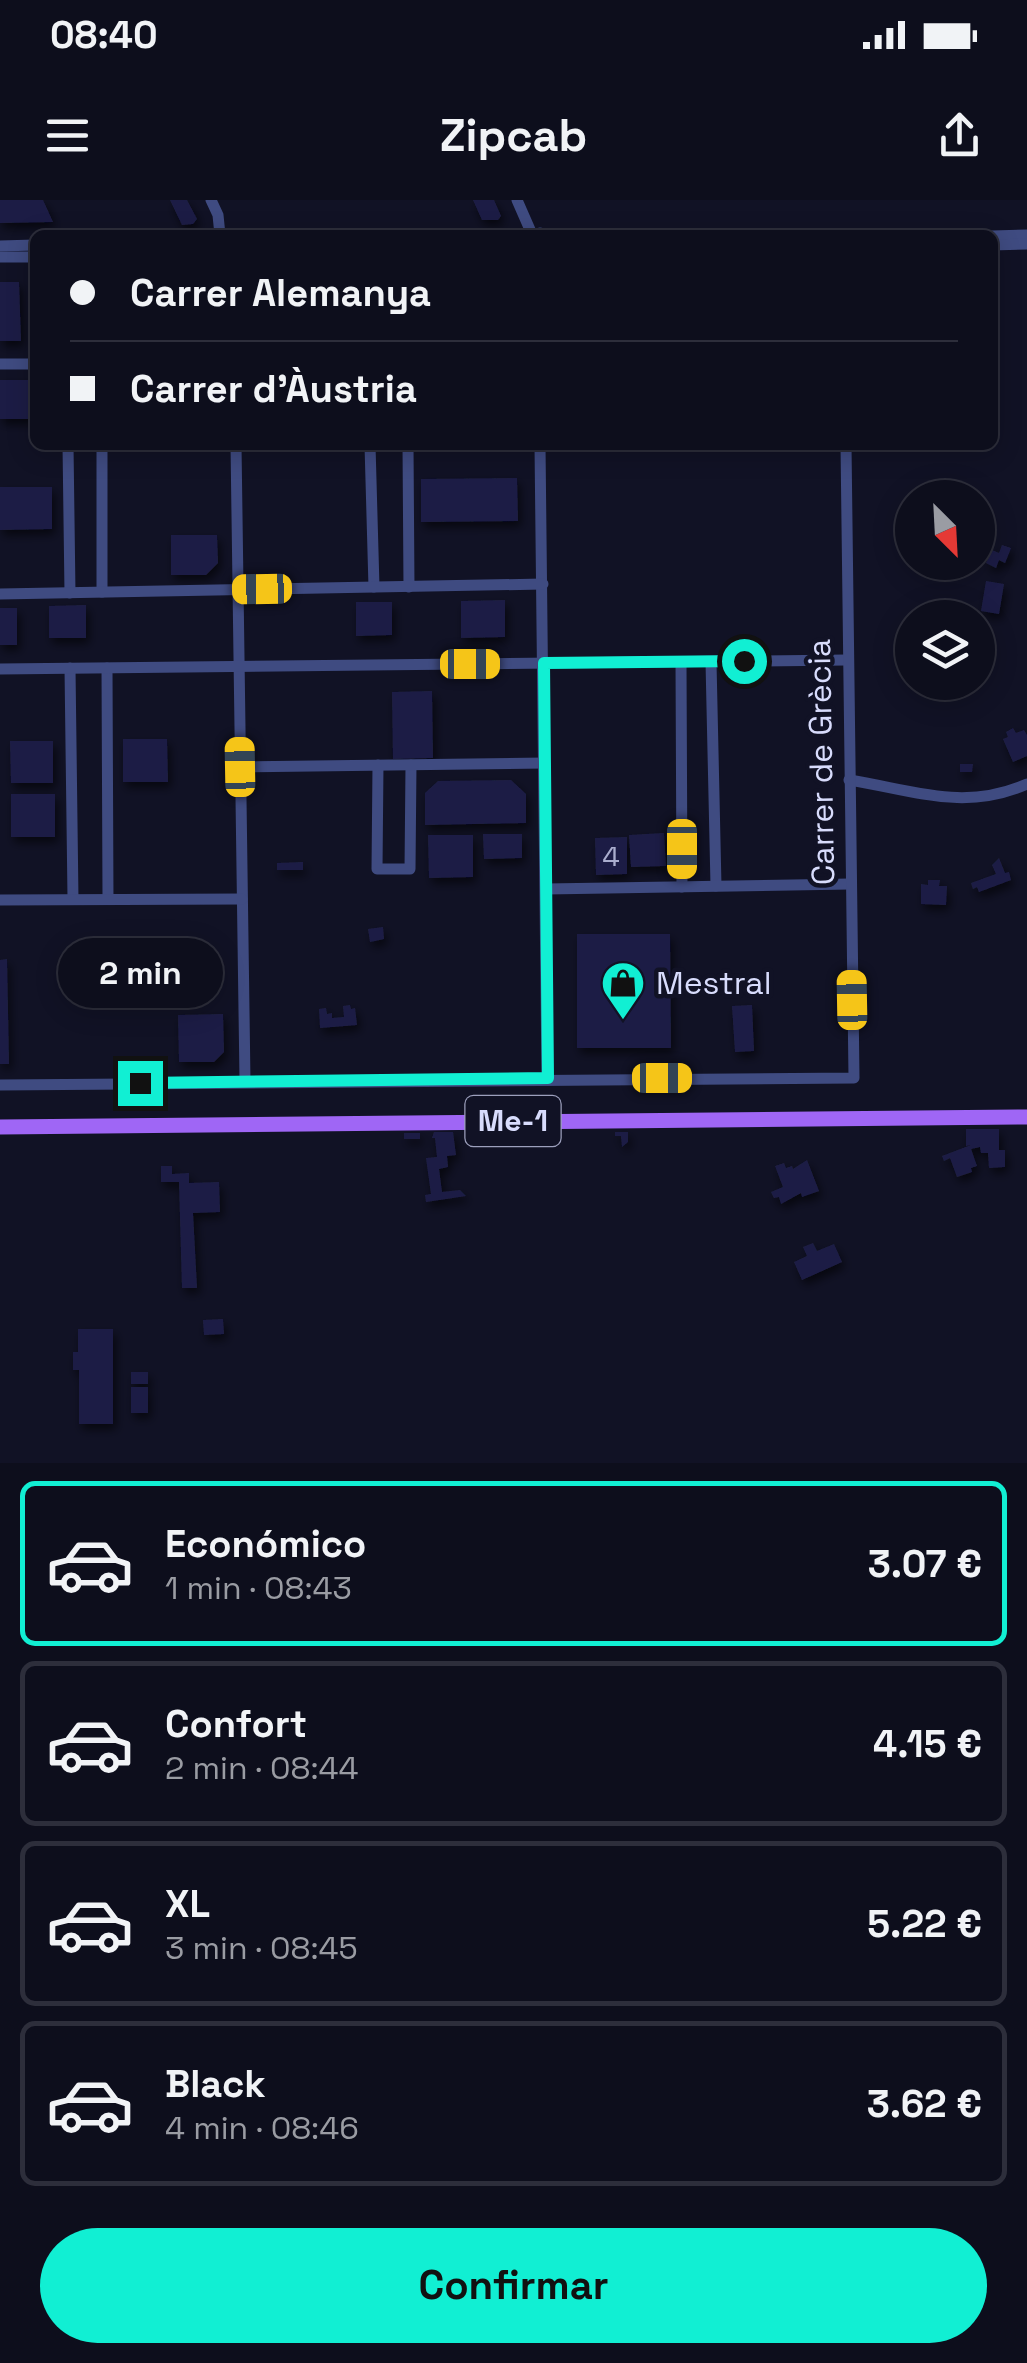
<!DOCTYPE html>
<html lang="es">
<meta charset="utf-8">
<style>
:root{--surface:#0d0e1c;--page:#1b1c29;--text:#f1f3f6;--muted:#9a9ca3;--line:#2d2e3b;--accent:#11efd3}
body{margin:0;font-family:"Space Grotesk",sans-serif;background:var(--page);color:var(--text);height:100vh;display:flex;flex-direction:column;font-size:38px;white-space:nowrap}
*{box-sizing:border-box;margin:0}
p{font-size:32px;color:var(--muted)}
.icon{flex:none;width:55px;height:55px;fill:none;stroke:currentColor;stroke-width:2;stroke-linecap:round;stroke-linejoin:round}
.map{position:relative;height:1263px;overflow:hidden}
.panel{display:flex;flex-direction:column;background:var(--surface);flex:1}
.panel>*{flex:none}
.hud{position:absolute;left:30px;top:30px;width:968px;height:220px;border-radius:15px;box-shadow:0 5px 25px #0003,0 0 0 2px var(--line);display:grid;align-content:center;height:220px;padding:0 40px;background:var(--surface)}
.needle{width:65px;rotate:156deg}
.fabs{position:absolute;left:895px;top:280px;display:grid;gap:20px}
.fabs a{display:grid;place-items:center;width:100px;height:100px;border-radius:50%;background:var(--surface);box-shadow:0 5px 25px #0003,0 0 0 2px var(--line);font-size:50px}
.end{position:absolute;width:45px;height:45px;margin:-22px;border:12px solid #11efd3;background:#111;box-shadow:0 0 0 5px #111}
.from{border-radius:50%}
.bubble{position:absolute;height:70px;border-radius:35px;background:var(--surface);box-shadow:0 5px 25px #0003,0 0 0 2px var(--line);font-size:32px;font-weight:600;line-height:70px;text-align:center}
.car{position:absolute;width:30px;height:60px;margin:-30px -15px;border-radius:12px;box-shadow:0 0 8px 2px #0007;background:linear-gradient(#f5c518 24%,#345 0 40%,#f5c518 0 76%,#345 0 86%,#f5c518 0)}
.hud b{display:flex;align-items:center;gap:35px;height:95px;font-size:38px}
.hud b+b{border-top:2px solid var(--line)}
.hud i{width:25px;height:25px;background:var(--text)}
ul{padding:18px 0 0;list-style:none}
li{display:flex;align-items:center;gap:30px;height:165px;margin:0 20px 15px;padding:0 20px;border:5px solid var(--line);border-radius:15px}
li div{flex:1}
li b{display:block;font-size:38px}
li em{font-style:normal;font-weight:600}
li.current{border-color:var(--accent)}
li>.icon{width:90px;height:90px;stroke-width:1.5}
.cta{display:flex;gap:20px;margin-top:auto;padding:20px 40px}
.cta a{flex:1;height:115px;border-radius:60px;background:var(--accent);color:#111;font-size:40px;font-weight:600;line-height:115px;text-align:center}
.status{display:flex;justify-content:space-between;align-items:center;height:70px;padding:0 50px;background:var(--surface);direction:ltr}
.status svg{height:28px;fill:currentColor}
header{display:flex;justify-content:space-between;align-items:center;height:130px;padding:0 40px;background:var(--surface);font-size:45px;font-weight:600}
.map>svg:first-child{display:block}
.building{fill:#1e1f45;filter:url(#shadow)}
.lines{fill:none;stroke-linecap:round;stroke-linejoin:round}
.minor{stroke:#3f4b81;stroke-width:11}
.major{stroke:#9f66f5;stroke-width:15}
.route{stroke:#11efd3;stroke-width:12}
.labels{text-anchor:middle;stroke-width:9;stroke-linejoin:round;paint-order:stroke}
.number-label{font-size:28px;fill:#aaadce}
.shield{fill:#111225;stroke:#9c9fbc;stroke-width:2.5}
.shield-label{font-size:30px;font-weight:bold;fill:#d8dcfc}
.street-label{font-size:32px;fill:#d8dcfc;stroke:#111225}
.poi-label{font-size:32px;fill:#d8dcfc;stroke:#111225;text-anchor:start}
</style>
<div class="status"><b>08:40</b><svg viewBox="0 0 49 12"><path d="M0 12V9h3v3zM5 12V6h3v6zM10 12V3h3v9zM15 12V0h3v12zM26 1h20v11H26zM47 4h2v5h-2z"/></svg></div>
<header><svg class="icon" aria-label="menu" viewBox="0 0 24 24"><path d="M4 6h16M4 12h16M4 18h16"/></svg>Zipcab<svg class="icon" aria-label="share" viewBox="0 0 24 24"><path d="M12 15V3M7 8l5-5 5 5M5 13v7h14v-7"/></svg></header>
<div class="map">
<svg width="1027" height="1263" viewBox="0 0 1027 1263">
<defs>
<filter id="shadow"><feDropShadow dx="3" dy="5.5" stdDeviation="5" flood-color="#0009"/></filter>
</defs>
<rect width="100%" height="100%" fill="#111225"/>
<g class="building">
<path d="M 0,0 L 43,0 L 53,22 L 0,23 Z"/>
<path d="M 170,0 L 187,0 L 197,19 L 193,24 L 182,25 Z"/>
<path d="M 473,0 L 494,0 L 501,16 L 498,20 L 482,20 Z"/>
<path d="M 0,82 L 19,82 L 21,141 L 0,141 Z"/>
<rect x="0" y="180" width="35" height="39"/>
<path d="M 517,278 L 518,321 L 421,322 L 421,279 Z"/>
<path d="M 0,287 L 52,287 L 52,329 L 0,330 Z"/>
<path d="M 171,335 L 217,335 L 218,363 L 206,375 L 171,375 Z"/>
<path d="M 1002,345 L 1011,348 L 1005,363 L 999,360 L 996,368 L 986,363 L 992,350 L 999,353 Z"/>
<path d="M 986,381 L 1004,384 L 999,414 L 981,411 Z"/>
<path d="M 505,400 L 505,437 L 461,438 L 461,401 Z"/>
<path d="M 356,402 L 392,402 L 392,435 L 356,436 Z"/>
<path d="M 86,405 L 86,438 L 49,438 L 49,406 Z"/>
<rect x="0" y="408" width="17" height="37"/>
<path d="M 432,491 L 433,558 L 393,559 L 392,492 Z"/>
<path d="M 1013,528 L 1016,533 L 1024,530 L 1027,535 L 1027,556 L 1013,562 L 1003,539 L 1008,537 L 1006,532 Z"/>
<path d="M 123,539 L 167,539 L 168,582 L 123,582 Z"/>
<path d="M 10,541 L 53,541 L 53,583 L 11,583 Z"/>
<path d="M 960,564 L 973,564 L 972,572 L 960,572 Z"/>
<path d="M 511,580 L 526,594 L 526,623 L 425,625 L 425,593 L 438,581 Z"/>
<rect x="11" y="594" width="44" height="43"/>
<path d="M 664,633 L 666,666 L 631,667 L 629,635 Z"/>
<path d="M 483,634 L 522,634 L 522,658 L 484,659 Z"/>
<path d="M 428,635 L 473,635 L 473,677 L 429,678 Z"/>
<path d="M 627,637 L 627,674 L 596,675 L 595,638 Z"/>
<path d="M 999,658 L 1005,673 L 1009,672 L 1011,680 L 979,692 L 977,687 L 973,689 L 971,683 L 996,674 L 992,665 Z"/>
<path d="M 303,662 L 303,670 L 277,670 L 277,663 Z"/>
<path d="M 928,680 L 940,680 L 939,686 L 947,686 L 946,705 L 921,704 L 921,684 L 928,685 Z"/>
<path d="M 383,727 L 384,739 L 370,742 L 368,729 Z"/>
<path d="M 577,734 L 670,734 L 671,848 L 577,848 Z"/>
<path d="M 7,759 L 9,864 L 0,864 L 0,760 Z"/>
<path d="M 350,805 L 351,809 L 355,808 L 357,825 L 320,828 L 319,809 L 326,808 L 327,814 L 332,813 L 332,818 L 344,817 L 343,806 Z"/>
<path d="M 752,805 L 754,851 L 735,852 L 732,806 Z"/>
<path d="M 223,814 L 224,852 L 214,862 L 179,862 L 178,815 Z"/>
<path d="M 966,929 L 999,929 L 999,950 L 1005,950 L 1005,967 L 989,968 L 988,953 L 981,953 L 980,947 L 971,949 L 977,966 L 971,968 L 972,972 L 957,977 L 950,958 L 944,961 L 942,956 L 971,945 L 966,946 Z"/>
<path d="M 434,932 L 453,932 L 456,955 L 447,956 L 448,967 L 439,969 L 442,992 L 460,990 L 466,996 L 426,1002 L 425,995 L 431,994 L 426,958 L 437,957 L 435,938 L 432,938 Z"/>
<path d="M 615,932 L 628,932 L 628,942 L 622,947 L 621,936 L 615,936 Z"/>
<rect x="404" y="933" width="16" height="6"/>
<path d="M 807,960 L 819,991 L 802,997 L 801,993 L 781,1004 L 779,997 L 774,998 L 771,992 L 783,987 L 775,966 L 784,963 L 786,968 L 792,966 L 793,969 Z"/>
<path d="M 161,966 L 172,966 L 172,974 L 189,973 L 189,983 L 219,982 L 220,1012 L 193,1013 L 197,1088 L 182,1088 L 179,982 L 161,982 Z"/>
<path d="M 813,1043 L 817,1051 L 834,1044 L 842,1062 L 802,1080 L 794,1062 L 807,1056 L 803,1047 Z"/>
<path d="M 223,1119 L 224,1134 L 204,1135 L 203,1120 Z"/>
<path d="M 78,1129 L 113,1129 L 113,1224 L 79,1224 L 79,1170 L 73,1170 L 73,1152 L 78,1152 Z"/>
<rect x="131" y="1172" width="17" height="12"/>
<rect x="131" y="1187" width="17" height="26"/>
</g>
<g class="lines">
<g class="minor">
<path d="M 211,0 L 218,15 L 220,35"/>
<path d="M 517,0 L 531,32"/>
<path d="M 540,33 L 546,35"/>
<path d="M 992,36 L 1027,35"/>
<path d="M 992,45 L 1027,44"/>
<path d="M 0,46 L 35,45"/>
<path d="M 0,57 L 35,57"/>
<path d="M 0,164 L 35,164"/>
<path d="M 68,245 L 70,393"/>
<path d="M 236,245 L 245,881"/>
<path d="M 370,245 L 374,387"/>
<path d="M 408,245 L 409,387"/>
<path d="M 540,245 L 547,879"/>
<path d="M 102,392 L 102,245"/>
<path d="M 0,394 L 543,384"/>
<path d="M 681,462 L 682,687"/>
<path d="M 711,462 L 716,686"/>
<path d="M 70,468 L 73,699"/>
<path d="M 107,468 L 108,699"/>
<path d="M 0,469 L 846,460"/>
<path d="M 378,565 L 377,669 L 410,669 L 411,565"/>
<path d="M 240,567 L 545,563"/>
<path d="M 849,580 C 913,590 964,612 1027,584"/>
<path d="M 546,689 L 850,684"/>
<path d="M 0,700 L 242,699"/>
<path d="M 0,885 L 854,878 L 846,245"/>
</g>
<path class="major" d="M 0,927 L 1027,917"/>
</g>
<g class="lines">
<path class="route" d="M 140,883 L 548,878 L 544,463 L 744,461"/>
</g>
<defs>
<g id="shop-pin" transform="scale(2.25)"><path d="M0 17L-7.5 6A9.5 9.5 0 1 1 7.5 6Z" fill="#11efd3" stroke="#111225"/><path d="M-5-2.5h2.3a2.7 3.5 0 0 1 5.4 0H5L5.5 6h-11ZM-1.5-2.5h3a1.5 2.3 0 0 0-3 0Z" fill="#111"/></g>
</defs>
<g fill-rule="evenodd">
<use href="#shop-pin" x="623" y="783"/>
</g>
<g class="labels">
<g class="number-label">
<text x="611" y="666">4</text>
</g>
<rect class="shield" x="465.5" y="896" width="95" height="50" rx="8"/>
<g class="shield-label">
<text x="513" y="931">Me-1</text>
</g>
<g class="street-label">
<text transform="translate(821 562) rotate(-91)" y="11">Carrer de Grècia</text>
</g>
<g class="poi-label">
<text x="656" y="794">Mestral</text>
</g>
</g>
</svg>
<div class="fabs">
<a><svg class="needle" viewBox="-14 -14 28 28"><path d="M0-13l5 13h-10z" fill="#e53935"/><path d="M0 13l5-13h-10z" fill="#9a9ca3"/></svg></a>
<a><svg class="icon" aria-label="layers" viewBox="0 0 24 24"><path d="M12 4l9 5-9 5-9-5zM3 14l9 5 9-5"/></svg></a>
</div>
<i class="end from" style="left:744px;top:461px"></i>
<i class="end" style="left:140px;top:883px"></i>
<div class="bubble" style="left:58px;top:738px;width:165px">2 min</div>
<i class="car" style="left:262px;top:389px;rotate:269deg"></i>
<i class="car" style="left:470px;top:464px;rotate:90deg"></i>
<i class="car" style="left:240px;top:567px;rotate:359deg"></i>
<i class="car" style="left:682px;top:649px;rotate:180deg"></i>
<i class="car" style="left:852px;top:800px;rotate:359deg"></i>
<i class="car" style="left:662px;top:878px;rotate:90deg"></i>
<div class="hud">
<b><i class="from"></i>Carrer Alemanya</b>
<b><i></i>Carrer d'Àustria</b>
</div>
</div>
<section class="panel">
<ul>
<li class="current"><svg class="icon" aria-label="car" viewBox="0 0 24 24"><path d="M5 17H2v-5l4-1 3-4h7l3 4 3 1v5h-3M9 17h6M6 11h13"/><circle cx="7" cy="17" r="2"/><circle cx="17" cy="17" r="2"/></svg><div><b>Económico</b><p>1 min · 08:43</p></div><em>3.07 €</em></li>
<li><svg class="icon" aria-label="car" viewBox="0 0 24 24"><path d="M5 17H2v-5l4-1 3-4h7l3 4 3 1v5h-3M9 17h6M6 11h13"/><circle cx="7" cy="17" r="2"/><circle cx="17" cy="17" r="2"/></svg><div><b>Confort</b><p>2 min · 08:44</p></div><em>4.15 €</em></li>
<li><svg class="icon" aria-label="car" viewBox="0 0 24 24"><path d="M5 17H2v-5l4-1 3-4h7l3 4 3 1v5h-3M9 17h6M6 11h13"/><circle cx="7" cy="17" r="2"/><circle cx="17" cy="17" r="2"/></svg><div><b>XL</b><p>3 min · 08:45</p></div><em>5.22 €</em></li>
<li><svg class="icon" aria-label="car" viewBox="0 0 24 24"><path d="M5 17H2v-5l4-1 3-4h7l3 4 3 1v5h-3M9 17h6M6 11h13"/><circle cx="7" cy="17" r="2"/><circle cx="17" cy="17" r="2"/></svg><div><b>Black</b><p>4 min · 08:46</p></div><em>3.62 €</em></li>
</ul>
<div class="cta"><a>Confirmar</a></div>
</section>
